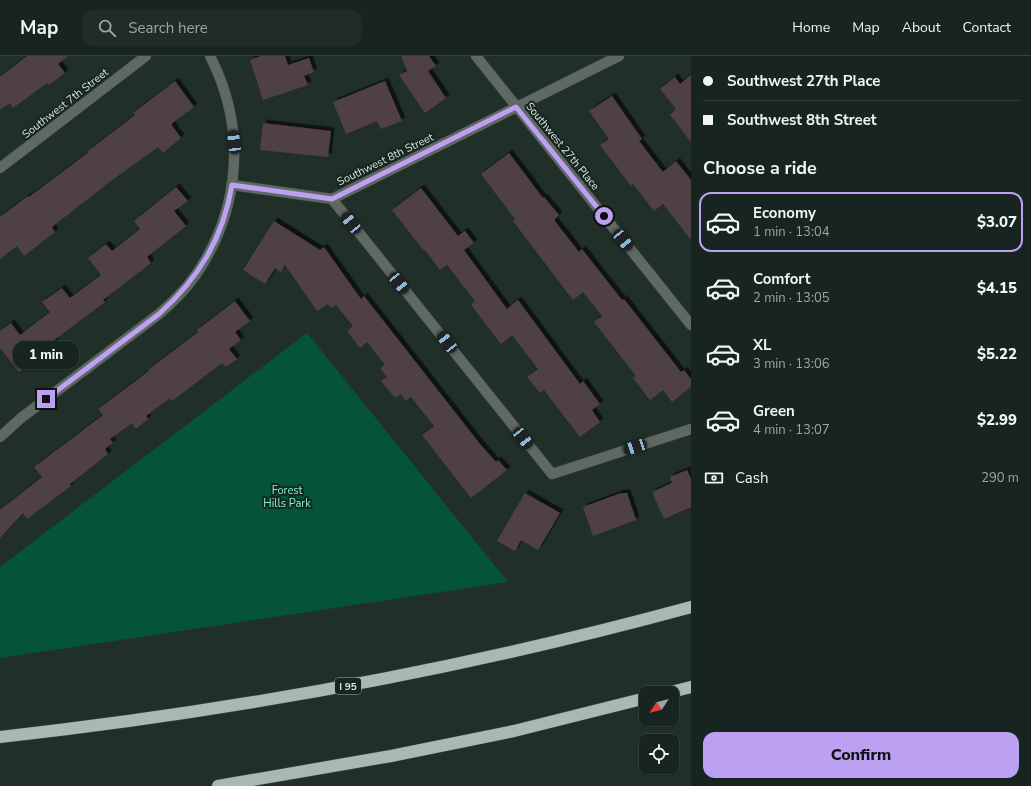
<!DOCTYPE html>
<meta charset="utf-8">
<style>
:root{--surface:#18241f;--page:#212c28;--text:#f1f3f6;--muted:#9fa4a4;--line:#36413d;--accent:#bca0f2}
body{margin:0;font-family:"Nunito Sans",sans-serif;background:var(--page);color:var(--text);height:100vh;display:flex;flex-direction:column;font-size:15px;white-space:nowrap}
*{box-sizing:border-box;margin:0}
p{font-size:13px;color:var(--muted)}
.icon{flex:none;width:22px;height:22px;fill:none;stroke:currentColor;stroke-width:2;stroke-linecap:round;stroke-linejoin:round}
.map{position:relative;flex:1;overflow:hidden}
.side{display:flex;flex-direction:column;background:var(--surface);width:340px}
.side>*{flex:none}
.hud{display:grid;align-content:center;height:88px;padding:0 12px;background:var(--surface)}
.needle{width:26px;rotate:234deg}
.controls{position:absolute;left:639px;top:630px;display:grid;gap:8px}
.controls a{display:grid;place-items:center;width:40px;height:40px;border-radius:8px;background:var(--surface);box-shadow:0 1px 3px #0004,0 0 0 1px var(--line);font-size:20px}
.end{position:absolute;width:18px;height:18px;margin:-9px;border:5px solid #bca0f2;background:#111;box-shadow:0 0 0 2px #111}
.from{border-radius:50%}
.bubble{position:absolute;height:28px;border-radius:12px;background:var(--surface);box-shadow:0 1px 3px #0004,0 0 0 1px var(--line);font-size:13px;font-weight:800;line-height:28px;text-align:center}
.car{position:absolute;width:12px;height:24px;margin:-12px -6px;border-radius:5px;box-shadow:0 0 3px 1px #0007;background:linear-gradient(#222 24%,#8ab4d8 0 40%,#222 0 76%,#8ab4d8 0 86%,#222 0)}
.hud b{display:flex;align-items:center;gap:14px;height:38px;font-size:15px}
.hud b+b{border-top:1px solid var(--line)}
.hud i{width:10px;height:10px;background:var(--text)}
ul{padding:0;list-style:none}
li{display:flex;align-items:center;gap:12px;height:60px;margin:0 8px 6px;padding:0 4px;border:2px solid transparent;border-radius:12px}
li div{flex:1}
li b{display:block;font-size:15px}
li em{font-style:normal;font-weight:800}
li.active{border-color:var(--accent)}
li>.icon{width:36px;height:36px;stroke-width:1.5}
h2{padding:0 12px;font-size:18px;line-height:48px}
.pay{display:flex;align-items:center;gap:10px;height:44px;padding:0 12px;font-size:15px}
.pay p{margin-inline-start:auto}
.primary-button{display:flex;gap:8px;margin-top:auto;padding:8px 12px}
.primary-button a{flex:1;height:46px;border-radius:12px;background:var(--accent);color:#111;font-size:16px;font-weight:800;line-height:46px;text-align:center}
header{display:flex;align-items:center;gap:24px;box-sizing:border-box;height:56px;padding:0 20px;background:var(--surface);border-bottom:1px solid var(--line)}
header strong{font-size:19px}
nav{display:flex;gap:22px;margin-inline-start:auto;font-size:14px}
.search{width:280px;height:36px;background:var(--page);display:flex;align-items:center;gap:10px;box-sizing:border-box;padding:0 14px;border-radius:12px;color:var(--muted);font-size:15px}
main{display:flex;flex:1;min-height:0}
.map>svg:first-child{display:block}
.green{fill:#06533c}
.building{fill:#503f44;filter:url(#shadow)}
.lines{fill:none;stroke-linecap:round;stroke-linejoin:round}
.street-casing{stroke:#3e4d46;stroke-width:11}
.highway-casing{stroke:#3e4d46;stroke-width:13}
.street{stroke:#606864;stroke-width:10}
.highway{stroke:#a7bab1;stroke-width:12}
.route{stroke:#bca0f2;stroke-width:5}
.labels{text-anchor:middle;stroke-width:4;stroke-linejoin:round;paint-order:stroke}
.shield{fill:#172620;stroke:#a0aba6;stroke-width:1}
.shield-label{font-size:10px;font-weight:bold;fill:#dae4df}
.street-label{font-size:11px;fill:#dae4df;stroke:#172620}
.park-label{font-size:11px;fill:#7ffccc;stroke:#172620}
</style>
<header>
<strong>Map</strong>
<div class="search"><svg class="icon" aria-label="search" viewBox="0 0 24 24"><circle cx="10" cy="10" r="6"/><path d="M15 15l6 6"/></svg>Search here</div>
<nav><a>Home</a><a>Map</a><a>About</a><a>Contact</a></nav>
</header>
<main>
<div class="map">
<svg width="691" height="730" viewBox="0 0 691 730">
<defs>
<filter id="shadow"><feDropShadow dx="3.5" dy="-3.5" stdDeviation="0" flood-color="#0009"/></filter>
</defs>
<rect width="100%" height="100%" fill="#203029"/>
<path class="green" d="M 307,277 L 508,526 L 0,602 L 0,511 Z"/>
<g class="building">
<path d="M 27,0 L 68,0 L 58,8 L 65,17 L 49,29 L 47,27 L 13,52 L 10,47 L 0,54 L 0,21 Z"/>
<path d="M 261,0 L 285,0 L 288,9 L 309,2 L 314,16 L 304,20 L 308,29 L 263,44 L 250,4 Z"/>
<path d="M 401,0 L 429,0 L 436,10 L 428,15 L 446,42 L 425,57 L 399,19 L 407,15 Z"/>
<path d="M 691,19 L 691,86 L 670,59 L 676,53 L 660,33 L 675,21 L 680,28 Z"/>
<path d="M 175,25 L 194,51 L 171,68 L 181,82 L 163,97 L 158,91 L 111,125 L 52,171 L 55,176 L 24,200 L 17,190 L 0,203 L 0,161 L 28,140 L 29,141 L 89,96 L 88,95 L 135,59 L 133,57 Z"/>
<path d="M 385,25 L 402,65 L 381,73 L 377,65 L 346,78 L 333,46 Z"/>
<path d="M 612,40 L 642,83 L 639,85 L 663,116 L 676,105 L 691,124 L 691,184 L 663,148 L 654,155 L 633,128 L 631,130 L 600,89 L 609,83 L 589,55 Z"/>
<path d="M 263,67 L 331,75 L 328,101 L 260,94 Z"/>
<path d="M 509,97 L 543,142 L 544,141 L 559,159 L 554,164 L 579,196 L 582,193 L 622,244 L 624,243 L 681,316 L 684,314 L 691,323 L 691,331 L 672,346 L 663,334 L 650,344 L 633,322 L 636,320 L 594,266 L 602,260 L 583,236 L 573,244 L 513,165 L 515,163 L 481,118 Z"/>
<path d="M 176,131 L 188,145 L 174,155 L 186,170 L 147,201 L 151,207 L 103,244 L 105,246 L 54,284 L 56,287 L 19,316 L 0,292 L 0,275 L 11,267 L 20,279 L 50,256 L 42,246 L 62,232 L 70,242 L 101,219 L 88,202 L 106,188 L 112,195 L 140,173 L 134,165 Z"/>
<path d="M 421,132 L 458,180 L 465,175 L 474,187 L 464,194 L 507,253 L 518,244 L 580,328 L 583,325 L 600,348 L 592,354 L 600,366 L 580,381 L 544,334 L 540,337 L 527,321 L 538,313 L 512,279 L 501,288 L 471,249 L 475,245 L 447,209 L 440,214 L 425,194 L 424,195 L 392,154 Z"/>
<path d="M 274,165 L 320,194 L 324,191 L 361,243 L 364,240 L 480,388 L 496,406 L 498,404 L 507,414 L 471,442 L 422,379 L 434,370 L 411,341 L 406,345 L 401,338 L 395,342 L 381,325 L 387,321 L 380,312 L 385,309 L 367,286 L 360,292 L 347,275 L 353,270 L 336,249 L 331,252 L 328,248 L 317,255 L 285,209 L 281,216 L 275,212 L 265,228 L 243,214 Z"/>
<path d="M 235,245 L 250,265 L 235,276 L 241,284 L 229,293 L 237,303 L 226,311 L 222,307 L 172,345 L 170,342 L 146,360 L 148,363 L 136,373 L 132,367 L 110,383 L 113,387 L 105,393 L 108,398 L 70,428 L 71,430 L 27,463 L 23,457 L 0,482 L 0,454 L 42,421 L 34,411 L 103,359 L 98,353 L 149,315 L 148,314 L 198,276 L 197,274 Z"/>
<path d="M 687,414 L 691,423 L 691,451 L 664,463 L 652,436 L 672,427 L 670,421 Z"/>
<path d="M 525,437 L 560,457 L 538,494 L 521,484 L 515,495 L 497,485 Z"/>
<path d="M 621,437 L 627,437 L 636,464 L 593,480 L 583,451 Z"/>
</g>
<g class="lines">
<g class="street-casing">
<g id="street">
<path d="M 476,0 L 691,269"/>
<path d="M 0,112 L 146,0"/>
<path d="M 232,129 L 332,143 L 619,0"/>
<path d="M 332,143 L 552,418 L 691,373"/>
<path d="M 0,381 L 21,362 L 159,258 C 172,247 185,234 195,220 C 241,154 247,72 210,0"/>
</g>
</g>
<g class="highway-casing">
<g id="highway">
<path d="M 667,637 L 691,631"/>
<path d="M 0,681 C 233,655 464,613 691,551"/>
<path d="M 218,730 L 391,700 L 514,675 L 646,642"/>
</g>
</g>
<use href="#street" class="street"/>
<use href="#highway" class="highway"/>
</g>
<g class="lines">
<path class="route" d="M 46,343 L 159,258 C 199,222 223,182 232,129 L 332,143 L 516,51 L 604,160"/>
</g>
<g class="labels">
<rect class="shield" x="335" y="622" width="26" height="16" rx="3"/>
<g class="shield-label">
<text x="348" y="634">I 95</text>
</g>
<g class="street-label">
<text transform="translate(65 47) rotate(-38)" y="4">Southwest 7th Street</text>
<text transform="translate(563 90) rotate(51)" y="4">Southwest 27th Place</text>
<text transform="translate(385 103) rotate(-26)" y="4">Southwest 8th Street</text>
</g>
<g class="park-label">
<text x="287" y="438">Forest<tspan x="287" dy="13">Hills Park</tspan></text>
</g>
</g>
</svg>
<div class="controls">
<a><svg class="needle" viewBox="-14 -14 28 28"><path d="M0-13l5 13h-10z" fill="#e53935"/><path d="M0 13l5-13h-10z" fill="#9fa4a4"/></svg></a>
<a><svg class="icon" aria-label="locate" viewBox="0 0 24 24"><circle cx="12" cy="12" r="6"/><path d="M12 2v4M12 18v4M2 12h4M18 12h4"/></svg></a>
</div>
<i class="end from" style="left:604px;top:160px"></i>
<i class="end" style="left:46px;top:343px"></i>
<div class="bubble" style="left:13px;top:285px;width:66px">1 min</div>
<i class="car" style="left:234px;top:86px;rotate:353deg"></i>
<i class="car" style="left:351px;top:167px;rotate:321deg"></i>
<i class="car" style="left:623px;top:184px;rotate:141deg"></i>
<i class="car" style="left:399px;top:227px;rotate:141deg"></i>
<i class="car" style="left:447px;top:286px;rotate:322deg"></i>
<i class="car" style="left:523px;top:382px;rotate:142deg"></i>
<i class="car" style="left:635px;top:391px;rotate:252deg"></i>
</div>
<section class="side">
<div class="hud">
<b><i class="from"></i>Southwest 27th Place</b>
<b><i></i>Southwest 8th Street</b>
</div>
<h2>Choose a ride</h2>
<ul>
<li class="active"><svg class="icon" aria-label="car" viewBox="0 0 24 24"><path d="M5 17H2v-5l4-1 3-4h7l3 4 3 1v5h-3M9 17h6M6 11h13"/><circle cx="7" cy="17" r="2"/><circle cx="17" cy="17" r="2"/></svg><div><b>Economy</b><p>1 min · 13:04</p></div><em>$3.07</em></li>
<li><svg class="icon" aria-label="car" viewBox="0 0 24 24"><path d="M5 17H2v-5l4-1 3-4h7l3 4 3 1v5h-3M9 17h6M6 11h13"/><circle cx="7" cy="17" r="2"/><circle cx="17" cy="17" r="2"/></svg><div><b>Comfort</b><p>2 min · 13:05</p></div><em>$4.15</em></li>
<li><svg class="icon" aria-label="car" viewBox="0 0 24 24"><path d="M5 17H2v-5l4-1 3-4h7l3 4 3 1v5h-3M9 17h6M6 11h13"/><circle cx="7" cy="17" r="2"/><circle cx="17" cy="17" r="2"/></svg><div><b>XL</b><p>3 min · 13:06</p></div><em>$5.22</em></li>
<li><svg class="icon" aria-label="car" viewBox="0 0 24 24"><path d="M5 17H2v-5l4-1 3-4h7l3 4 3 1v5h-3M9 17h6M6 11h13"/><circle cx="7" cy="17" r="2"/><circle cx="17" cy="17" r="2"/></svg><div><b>Green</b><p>4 min · 13:07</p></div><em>$2.99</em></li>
</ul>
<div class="pay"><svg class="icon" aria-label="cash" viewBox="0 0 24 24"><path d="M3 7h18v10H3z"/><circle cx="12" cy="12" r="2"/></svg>Cash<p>290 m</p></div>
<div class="primary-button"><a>Confirm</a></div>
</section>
</main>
